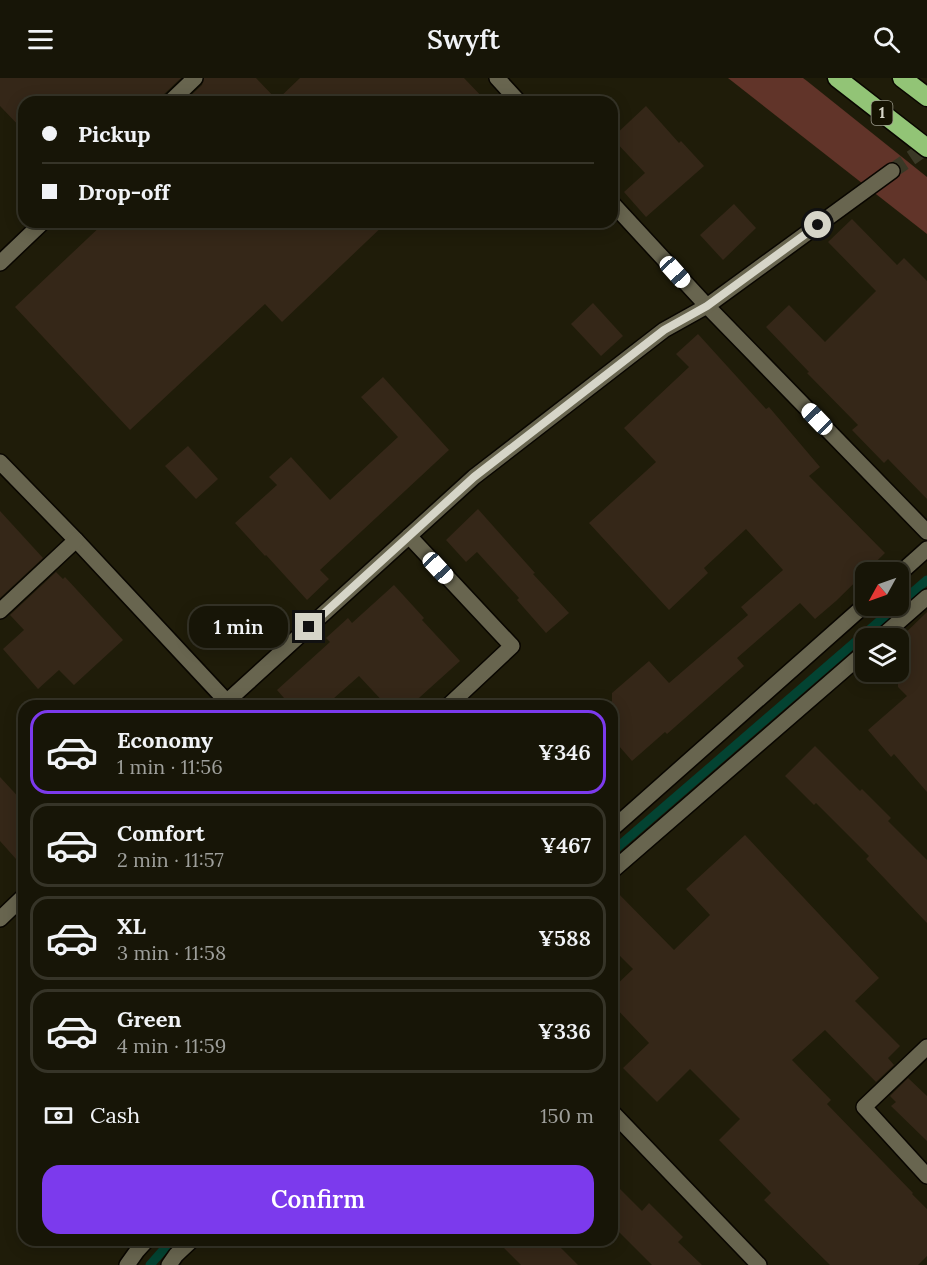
<!DOCTYPE html>
<meta charset="utf-8">
<style>
:root{--surface:#171507;--page:#242215;--text:#f1f3f6;--muted:#9e9f9b;--line:#363428;--accent:#7c3aed}
body{margin:0;font-family:Lora,serif;background:var(--page);color:var(--text);height:100vh;display:flex;flex-direction:column;font-size:22px;white-space:nowrap}
*{box-sizing:border-box;margin:0}
p{font-size:20px;color:var(--muted)}
.icon{flex:none;width:33px;height:33px;fill:none;stroke:currentColor;stroke-width:2;stroke-linecap:round;stroke-linejoin:round}
.map{position:relative;flex:1;overflow:hidden}
.details{position:absolute;left:18px;top:622px;width:600px;height:546px;display:flex;flex-direction:column;background:var(--surface);border-radius:18px;box-shadow:0 3px 15px #0003,0 0 0 2px var(--line)}
.details>*{flex:none}
.top-card{position:absolute;left:18px;top:18px;width:600px;height:132px;border-radius:18px;box-shadow:0 3px 15px #0003,0 0 0 2px var(--line);display:grid;align-content:center;height:132px;padding:0 24px;background:var(--surface)}
.needle{width:39px;rotate:230deg}
.fabs{position:absolute;left:855px;top:484px;display:grid;gap:12px}
.fabs a{display:grid;place-items:center;width:54px;height:54px;border-radius:12px;background:var(--surface);box-shadow:0 3px 15px #0003,0 0 0 2px var(--line);font-size:30px}
.end{position:absolute;width:27px;height:27px;margin:-14px;border:8px solid #d6d5c8;background:#111;box-shadow:0 0 0 3px #111}
.from{border-radius:50%}
.bubble{position:absolute;height:42px;border-radius:18px;background:var(--surface);box-shadow:0 3px 15px #0003,0 0 0 2px var(--line);font-size:20px;font-weight:600;line-height:42px;text-align:center}
.car{position:absolute;width:18px;height:36px;margin:-18px -9px;border-radius:8px;box-shadow:0 0 4px 2px #0007;background:linear-gradient(#fff 24%,#345 0 40%,#fff 0 76%,#345 0 86%,#fff 0)}
.top-card b{display:flex;align-items:center;gap:21px;height:57px;font-size:22px}
.top-card b+b{border-top:2px solid var(--line)}
.top-card i{width:15px;height:15px;background:var(--text)}
ul{padding:10px 0 0;list-style:none}
li{display:flex;align-items:center;gap:18px;height:84px;margin:0 12px 9px;padding:0 12px;border:3px solid var(--line);border-radius:18px}
li div{flex:1}
li b{display:block;font-size:22px}
li em{font-style:normal;font-weight:600}
li.current{border-color:var(--accent)}
li>.icon{width:54px;height:54px;stroke-width:1.5}
.pay{display:flex;align-items:center;gap:15px;height:66px;padding:0 24px;font-size:22px}
.pay p{margin-inline-start:auto}
.cta{display:flex;gap:12px;margin-top:auto;padding:12px 24px}
.cta a{flex:1;height:69px;border-radius:18px;background:var(--accent);color:#fff;font-size:24px;font-weight:600;line-height:69px;text-align:center}
header{display:flex;justify-content:space-between;align-items:center;height:78px;padding:0 24px;background:var(--surface);font-size:27px;font-weight:600}
.map>svg:first-child{display:block}
.green{fill:#613429}
.lines{fill:none;stroke-linecap:round;stroke-linejoin:round}
.stream{stroke:#034332;stroke-width:9}
.building{fill:#352718}
.minor-tunnel{stroke:#3a3826;stroke-width:15;stroke-dasharray:15 8;stroke-linecap:butt}
.minor-casing{stroke:#090600;stroke-width:18}
.highway-casing{stroke:#090600;stroke-width:21}
.minor{stroke:#68654f;stroke-width:15}
.highway{stroke:#92c476;stroke-width:18}
.route{stroke:#d6d5c8;stroke-width:8}
.labels{text-anchor:middle;stroke-width:4.5;stroke-linejoin:round;paint-order:stroke}
.shield{fill:#161302;stroke:#9c9b8d;stroke-width:1.5}
.shield-label{font-size:15px;font-weight:bold;fill:#d6d5c8}
</style>
<header><svg class="icon" aria-label="menu" viewBox="0 0 24 24"><path d="M4 6h16M4 12h16M4 18h16"/></svg>Swyft<svg class="icon" aria-label="search" viewBox="0 0 24 24"><circle cx="10" cy="10" r="6"/><path d="M15 15l6 6"/></svg></header>
<div class="map">
<svg width="927" height="1187" viewBox="0 0 927 1187">
<rect width="100%" height="100%" fill="#1f1c09"/>
<path class="green" d="M 728,0 L 803,0 L 807,3 L 927,99 L 927,156 Z"/>
<g class="lines">
<g class="stream">
<path d="M 898,527 L 927,502"/>
<path d="M 612,774 L 897,528"/>
<path d="M 150,1187 L 172,1162"/>
</g>
</g>
<g class="building">
<path d="M 0,0 L 181,0 L 163,17 L 160,24 L 24,24 L 24,53 L 0,28 Z"/>
<path d="M 204,0 L 256,0 L 277,22 L 300,0 L 464,0 L 487,24 L 184,24 L 202,7 Z"/>
<path d="M 646,28 L 679,65 L 681,63 L 704,88 L 646,139 L 624,114 L 645,95 L 612,60 Z"/>
<path d="M 734,126 L 756,150 L 723,182 L 700,157 Z"/>
<path d="M 852,141 L 897,187 L 904,180 L 927,203 L 927,421 L 888,381 L 884,385 L 852,352 L 858,347 L 807,295 L 809,294 L 766,249 L 789,227 L 825,264 L 876,213 L 828,164 Z"/>
<path d="M 105,144 L 387,144 L 282,244 L 265,226 L 130,352 L 15,229 Z"/>
<path d="M 593,225 L 623,258 L 601,278 L 571,246 Z"/>
<path d="M 698,256 L 766,331 L 769,329 L 820,389 L 809,398 L 885,475 L 836,523 L 815,541 L 800,525 L 737,580 L 744,588 L 667,656 L 665,654 L 632,683 L 612,660 L 612,615 L 649,583 L 669,605 L 748,537 L 741,529 L 783,492 L 746,451 L 704,490 L 708,495 L 669,532 L 589,445 L 656,384 L 624,350 L 689,289 L 676,276 Z"/>
<path d="M 383,299 L 449,372 L 320,492 L 329,501 L 307,522 L 266,477 L 265,478 L 235,445 L 277,407 L 269,399 L 291,379 L 330,422 L 398,359 L 361,319 Z"/>
<path d="M 188,368 L 218,401 L 196,421 L 165,388 Z"/>
<path d="M 478,431 L 535,495 L 533,496 L 569,535 L 546,555 L 517,522 L 519,520 L 477,474 L 466,484 L 446,462 Z"/>
<path d="M 0,433 L 43,480 L 0,520 Z"/>
<path d="M 56,494 L 63,501 L 65,499 L 123,562 L 74,607 L 59,592 L 38,611 L 3,571 L 24,552 L 10,537 Z"/>
<path d="M 394,507 L 424,540 L 422,542 L 460,583 L 410,628 L 387,628 L 359,598 L 325,628 L 291,628 L 277,612 L 330,564 L 326,560 L 348,540 L 352,545 Z"/>
<path d="M 927,534 L 927,714 L 894,676 L 891,679 L 868,652 L 907,618 L 898,609 L 898,562 Z"/>
<path d="M 815,668 L 860,713 L 862,711 L 891,740 L 888,743 L 927,782 L 927,845 L 866,781 L 869,778 L 816,725 L 814,727 L 785,698 Z"/>
<path d="M 0,699 L 24,725 L 24,790 L 0,763 Z"/>
<path d="M 745,757 L 879,900 L 855,923 L 900,968 L 888,980 L 894,987 L 876,1004 L 825,952 L 792,982 L 831,1022 L 827,1026 L 913,1115 L 912,1116 L 927,1131 L 927,1178 L 918,1187 L 830,1187 L 764,1122 L 771,1115 L 719,1062 L 740,1041 L 690,991 L 657,1024 L 623,990 L 649,965 L 612,926 L 612,911 L 633,891 L 612,870 L 612,809 L 674,872 L 710,837 L 686,811 Z"/>
<path d="M 908,1000 L 927,1018 L 927,1063 L 891,1028 L 896,1024 L 890,1018 Z"/>
<path d="M 612,1103 L 642,1133 L 649,1125 L 683,1159 L 678,1164 L 702,1187 L 652,1187 L 612,1147 Z"/>
<path d="M 496,1162 L 553,1162 L 578,1187 L 521,1187 Z"/>
</g>
<g class="lines">
<path class="minor-tunnel" d="M 892,93 L 927,69"/>
<g class="minor-casing">
<g id="minor">
<path d="M 497,0 L 519,24"/>
<path d="M 170,24 L 195,0"/>
<path d="M 612,125 L 707,228 L 927,454"/>
<path d="M 0,185 L 43,144"/>
<path d="M 0,384 L 76,462 L 231,628"/>
<path d="M 409,458 L 512,568 L 448,628"/>
<path d="M 898,497 L 927,471"/>
<path d="M 0,533 L 76,462"/>
<path d="M 879,561 L 927,519"/>
<path d="M 222,628 L 474,399 L 664,252 L 707,228 L 892,93"/>
<path d="M 612,751 L 866,526"/>
<path d="M 612,793 L 866,573"/>
<path d="M 0,841 L 24,818"/>
<path d="M 927,969 L 864,1029 L 927,1098"/>
<path d="M 612,1034 L 759,1187"/>
<path d="M 127,1187 L 137,1173 L 147,1162"/>
<path d="M 169,1187 L 176,1177 L 192,1162"/>
</g>
</g>
<g class="highway-casing">
<g id="highway">
<path d="M 837,0 L 927,70"/>
<path d="M 902,0 L 927,19"/>
</g>
</g>
<use href="#minor" class="minor"/>
<use href="#highway" class="highway"/>
</g>
<g class="lines">
<path class="route" d="M 309,549 L 474,399 L 664,252 L 707,228 L 818,147"/>
</g>
<g class="labels">
<rect class="shield" x="871.5" y="23" width="21" height="24" rx="4.5"/>
<g class="shield-label">
<text x="882" y="40">1</text>
</g>
</g>
</svg>
<div class="fabs">
<a><svg class="needle" viewBox="-14 -14 28 28"><path d="M0-13l5 13h-10z" fill="#e53935"/><path d="M0 13l5-13h-10z" fill="#9e9f9b"/></svg></a>
<a><svg class="icon" aria-label="layers" viewBox="0 0 24 24"><path d="M12 4l9 5-9 5-9-5zM3 14l9 5 9-5"/></svg></a>
</div>
<i class="end from" style="left:818px;top:147px"></i>
<i class="end" style="left:309px;top:549px"></i>
<div class="bubble" style="left:189px;top:528px;width:99px">1 min</div>
<i class="car" style="left:675px;top:194px;rotate:138deg"></i>
<i class="car" style="left:817px;top:341px;rotate:316deg"></i>
<i class="car" style="left:438px;top:490px;rotate:137deg"></i>
<div class="top-card">
<b><i class="from"></i>Pickup</b>
<b><i></i>Drop-off</b>
</div>
<section class="details">
<ul>
<li class="current"><svg class="icon" aria-label="car" viewBox="0 0 24 24"><path d="M5 17H2v-5l4-1 3-4h7l3 4 3 1v5h-3M9 17h6M6 11h13"/><circle cx="7" cy="17" r="2"/><circle cx="17" cy="17" r="2"/></svg><div><b>Economy</b><p>1 min · 11:56</p></div><em>¥346</em></li>
<li><svg class="icon" aria-label="car" viewBox="0 0 24 24"><path d="M5 17H2v-5l4-1 3-4h7l3 4 3 1v5h-3M9 17h6M6 11h13"/><circle cx="7" cy="17" r="2"/><circle cx="17" cy="17" r="2"/></svg><div><b>Comfort</b><p>2 min · 11:57</p></div><em>¥467</em></li>
<li><svg class="icon" aria-label="car" viewBox="0 0 24 24"><path d="M5 17H2v-5l4-1 3-4h7l3 4 3 1v5h-3M9 17h6M6 11h13"/><circle cx="7" cy="17" r="2"/><circle cx="17" cy="17" r="2"/></svg><div><b>XL</b><p>3 min · 11:58</p></div><em>¥588</em></li>
<li><svg class="icon" aria-label="car" viewBox="0 0 24 24"><path d="M5 17H2v-5l4-1 3-4h7l3 4 3 1v5h-3M9 17h6M6 11h13"/><circle cx="7" cy="17" r="2"/><circle cx="17" cy="17" r="2"/></svg><div><b>Green</b><p>4 min · 11:59</p></div><em>¥336</em></li>
</ul>
<div class="pay"><svg class="icon" aria-label="cash" viewBox="0 0 24 24"><path d="M3 7h18v10H3z"/><circle cx="12" cy="12" r="2"/></svg>Cash<p>150 m</p></div>
<div class="cta"><a>Confirm</a></div>
</section>
</div>
